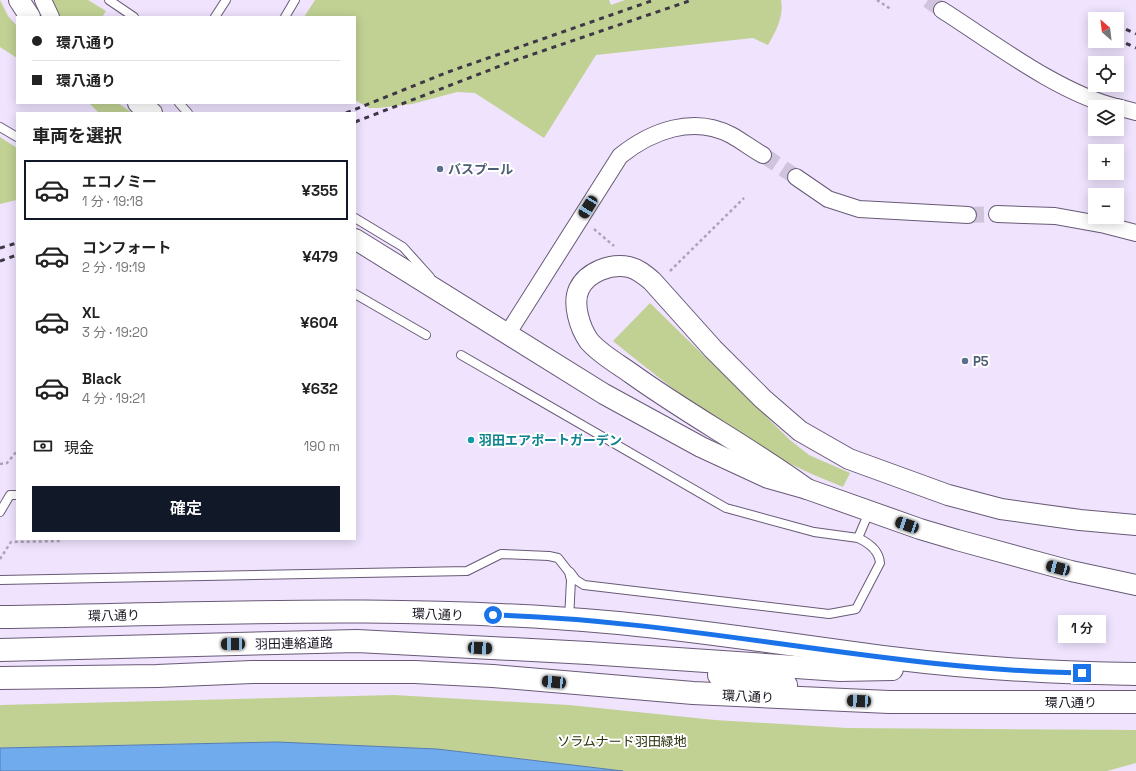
<!DOCTYPE html>
<html lang="ja">
<meta charset="utf-8">
<style>
:root{--surface:#fff;--page:#f6f6f6;--text:#222;--muted:#767676;--line:#e0e0e0;--accent:#111827}
body{margin:0;font-family:"Space Grotesk","Noto Sans JP",sans-serif;background:var(--page);color:var(--text);height:100vh;display:flex;flex-direction:column;font-size:15px;white-space:nowrap}
*{box-sizing:border-box;margin:0}
p{font-size:13px;color:var(--muted)}
.icon{flex:none;width:22px;height:22px;fill:none;stroke:currentColor;stroke-width:2;stroke-linecap:round;stroke-linejoin:round}
.map{position:relative;flex:1;overflow:hidden}
.drawer{position:absolute;left:16px;top:112px;width:340px;height:428px;display:flex;flex-direction:column;background:var(--surface);border-radius:0px;box-shadow:0 2px 10px #0003}
.drawer>*{flex:none}
.banner{position:absolute;left:16px;top:16px;width:340px;height:88px;border-radius:0px;box-shadow:0 2px 10px #0003;display:grid;align-content:center;height:88px;padding:0 16px;background:var(--surface)}
.needle{width:26px;rotate:332deg}
.controls{position:absolute;left:1088px;top:12px;display:grid;gap:8px}
.controls a{display:grid;place-items:center;width:36px;height:36px;border-radius:0px;background:var(--surface);box-shadow:0 2px 10px #0003;font-size:20px}
.end{position:absolute;width:18px;height:18px;margin:-9px;border:5px solid #1a73e8;background:#fff;box-shadow:0 0 0 2px #fff}
.from{border-radius:50%}
.bubble{position:absolute;height:28px;border-radius:0px;background:var(--surface);box-shadow:0 2px 10px #0003;font-size:13px;font-weight:600;line-height:28px;text-align:center}
.car{position:absolute;width:12px;height:24px;margin:-12px -6px;border-radius:5px;box-shadow:0 0 3px 1px #0007;background:linear-gradient(#222 24%,#8ab4d8 0 40%,#222 0 76%,#8ab4d8 0 86%,#222 0)}
.banner b{display:flex;align-items:center;gap:14px;height:38px;font-size:15px}
.banner b+b{border-top:1px solid var(--line)}
.banner i{width:10px;height:10px;background:var(--text)}
ul{padding:0;list-style:none}
li{display:flex;align-items:center;gap:12px;height:60px;margin:0 8px 6px;padding:0 8px;border:2px solid transparent;border-radius:0px}
li div{flex:1}
li b{display:block;font-size:15px}
li em{font-style:normal;font-weight:600}
li.selected{border-color:var(--accent)}
li>.icon{width:36px;height:36px;stroke-width:1.5}
h2{padding:0 16px;font-size:18px;line-height:48px}
.pay{display:flex;align-items:center;gap:10px;height:44px;padding:0 16px;font-size:15px}
.pay p{margin-inline-start:auto}
.action{display:flex;gap:8px;margin-top:auto;padding:8px 16px}
.action a{flex:1;height:46px;border-radius:0px;background:var(--accent);color:#fff;font-size:16px;font-weight:600;line-height:46px;text-align:center}
.map>svg:first-child{display:block}
.green{fill:#c1d194}
.water{fill:#70abee;stroke:#567db0}
.lines{fill:none;stroke-linecap:round;stroke-linejoin:round}
.minor-tunnel{stroke:#cfc4dc;stroke-width:16;stroke-dasharray:16 8;stroke-linecap:butt}
.service-casing{stroke:#685a76;stroke-width:10}
.minor-casing{stroke:#685a76;stroke-width:18}
.tertiary-casing{stroke:#685a76;stroke-width:22}
.primary-casing{stroke:#685a76;stroke-width:24}
.path{stroke:#ada3b9;stroke-width:2.5;stroke-dasharray:3 3;stroke-linecap:butt}
.service{stroke:#fff;stroke-width:8}
.minor{stroke:#fff;stroke-width:16}
.tertiary{stroke:#fff;stroke-width:20}
.primary{stroke:#fff;stroke-width:22}
.rail{stroke:#3e3745;stroke-width:3;stroke-dasharray:5 5;stroke-linecap:butt}
.route{stroke:#1a73e8;stroke-width:5}
.service-dot{fill:#5c6f8a;stroke:#fff;stroke-width:1.5}
.culture-dot{fill:#0f9aa8;stroke:#fff;stroke-width:1.5}
.labels{text-anchor:middle;stroke-width:4;stroke-linejoin:round;paint-order:stroke}
.service-label{font-size:13px;font-weight:bold;fill:#4e5e75;stroke:#fff;text-anchor:start}
.culture-label{font-size:13px;font-weight:bold;fill:#0d838f;stroke:#fff;text-anchor:start}
.street-label{font-size:13px;fill:#18121e;stroke:#fff}
.park-label{font-size:13px;fill:#272e09;stroke:#fff}
</style>
<div class="map">
<svg width="1136" height="771" viewBox="0 0 1136 771">
<rect width="100%" height="100%" fill="#efe3fe"/>
<g class="green">
<path d="M 0,0 L 8,16 L 17,26 L 17,58 L 0,47 Z"/>
<path d="M 51,0 L 88,0 L 106,11 L 102,17 L 60,17 Z"/>
<path d="M 315,0 L 609,0 L 611,5 L 625,0 L 781,0 C 784,17 776,31 768,45 L 753,38 L 596,55 L 544,138 L 475,93 L 457,92 L 412,104 L 378,108 L 369,108 L 355,100 L 355,17 L 304,17 Z"/>
<path d="M 89,103 L 118,103 L 132,113 L 99,113 Z"/>
<path d="M 0,137 L 17,148 L 17,200 L 0,204 Z"/>
<path d="M 650,303 L 790,440 L 809,455 L 850,473 L 843,487 C 830,481 815,476 801,469 C 733,437 671,388 613,341 Z"/>
<path d="M 394,695 L 569,705 L 715,720 L 847,728 L 1136,730 L 1136,763 L 1107,771 L 623,771 L 437,749 L 277,742 L 0,748 L 0,705 Z"/>
</g>
<path class="water" d="M 277,742 L 437,749 L 623,771 L 0,771 L 0,748 Z"/>
<g class="lines">
<g class="minor-tunnel">
<path d="M 928,0 L 942,10"/>
<path d="M 763,155 L 796,177"/>
<path d="M 968,215 L 997,214"/>
</g>
<g class="service-casing">
<g id="service">
<path d="M 109,0 L 134,17"/>
<path d="M 215,17 L 226,0"/>
<path d="M 285,17 L 295,0"/>
<path d="M 179,103 L 188,113"/>
<path d="M 0,127 L 17,137"/>
<path d="M 355,218 L 403,247 L 430,277"/>
<path d="M 355,294 L 426,335"/>
<path d="M 461,355 L 726,508 L 814,532 L 858,538 L 869,512"/>
<path d="M 0,512 L 10,495 L 17,495"/>
<path d="M 570,572 L 576,580 L 584,585 L 829,614 L 856,609 L 880,563 C 879,550 869,543 858,538"/>
<path d="M 0,580 L 467,571 L 501,554 L 549,556 L 558,558 L 569,572 L 571,580 L 569,619"/>
</g>
</g>
<g class="minor-casing">
<g id="minor">
<path d="M 43,0 L 51,17"/>
<path d="M 942,10 C 994,43 1057,92 1116,107"/>
<path d="M 1117,107 L 1136,112"/>
<path d="M 796,177 L 828,199 L 859,209 L 968,215"/>
<path d="M 997,214 L 1055,216 L 1105,225 L 1136,233"/>
<path d="M 508,333 L 620,156 C 651,131 693,115 731,135 C 742,141 752,149 763,155"/>
</g>
</g>
<g class="tertiary-casing">
<g id="tertiary">
<path d="M 19,0 L 30,17"/>
<path d="M 138,103 L 152,113"/>
<path d="M 355,239 L 604,394 L 701,447 L 768,478 L 807,489 L 920,529 L 957,540 L 1071,571 L 1136,585"/>
<path d="M 807,489 C 751,448 689,415 632,374 C 618,364 600,354 589,341 C 580,328 572,304 579,289 C 587,272 611,263 629,267 C 638,269 645,275 652,281 L 713,349 L 763,399 L 800,431 L 849,459 L 948,495 L 1001,509 L 1080,520 L 1136,525"/>
</g>
</g>
<g class="primary-casing">
<g id="primary">
<path d="M 0,617 C 201,614 406,604 607,622 C 701,630 796,646 891,658 C 972,668 1054,673 1136,674"/>
<path d="M 0,650 L 357,641 L 588,653 L 840,670 L 892,669"/>
<path d="M 719,675 L 786,685"/>
<path d="M 0,678 L 157,676 L 252,672 L 415,672 L 493,676 L 693,693 L 889,702 L 1136,702"/>
</g>
</g>
<g class="path">
<path d="M 877,0 L 892,10"/>
<path d="M 594,229 L 614,246"/>
<path d="M 670,271 L 744,198"/>
<path d="M 0,464 L 7,463 L 17,451"/>
<path d="M 0,559 L 11,542 L 61,541"/>
</g>
<use href="#service" class="service"/>
<use href="#minor" class="minor"/>
<use href="#tertiary" class="tertiary"/>
<use href="#primary" class="primary"/>
<g class="rail">
<path d="M 1117,25 L 1136,34"/>
<path d="M 1117,39 L 1136,48"/>
<path d="M 346,113 L 448,72 L 654,0"/>
<path d="M 355,122 L 513,61 L 692,0"/>
<path d="M 0,248 L 17,243"/>
<path d="M 0,261 L 17,255"/>
</g>
</g>
<g class="lines">
<path class="route" d="M 493,615 C 690,620 884,670 1082,673"/>
</g>
<g class="service-dot">
<circle cx="440" cy="169" r="4"/>
<circle cx="965" cy="361" r="4"/>
</g>
<circle class="culture-dot" cx="471" cy="440" r="4"/>
<g class="labels">
<g class="service-label">
<text x="448" y="174">バスプール</text>
<text x="973" y="366">P5</text>
</g>
<g class="culture-label">
<text x="479" y="445">羽田エアポートガーデン</text>
</g>
<g class="street-label">
<text transform="translate(438 614) rotate(2)" y="5">環八通り</text>
<text transform="translate(114 615) rotate(-1)" y="5">環八通り</text>
<text transform="translate(294 643) rotate(-1)" y="5">羽田連絡道路</text>
<text transform="translate(748 696) rotate(3)" y="5">環八通り</text>
<text x="1071" y="707">環八通り</text>
</g>
<g class="park-label">
<text x="622" y="746">ソラムナード羽田緑地</text>
</g>
</g>
</svg>
<div class="controls">
<a><svg class="needle" viewBox="-14 -14 28 28"><path d="M0-13l5 13h-10z" fill="#e53935"/><path d="M0 13l5-13h-10z" fill="#767676"/></svg></a>
<a><svg class="icon" aria-label="locate" viewBox="0 0 24 24"><circle cx="12" cy="12" r="6"/><path d="M12 2v4M12 18v4M2 12h4M18 12h4"/></svg></a>
<a><svg class="icon" aria-label="layers" viewBox="0 0 24 24"><path d="M12 4l9 5-9 5-9-5zM3 14l9 5 9-5"/></svg></a>
<a>+</a>
<a>−</a>
</div>
<i class="end from" style="left:493px;top:615px"></i>
<i class="end" style="left:1082px;top:673px"></i>
<div class="bubble" style="left:1058px;top:615px;width:48px">1 分</div>
<i class="car" style="left:588px;top:207px;rotate:212deg"></i>
<i class="car" style="left:907px;top:525px;rotate:289deg"></i>
<i class="car" style="left:1058px;top:568px;rotate:285deg"></i>
<i class="car" style="left:233px;top:644px;rotate:269deg"></i>
<i class="car" style="left:480px;top:648px;rotate:93deg"></i>
<i class="car" style="left:554px;top:682px;rotate:275deg"></i>
<i class="car" style="left:859px;top:701px;rotate:273deg"></i>
<div class="banner">
<b><i class="from"></i>環八通り</b>
<b><i></i>環八通り</b>
</div>
<section class="drawer">
<h2>車両を選択</h2>
<ul>
<li class="selected"><svg class="icon" aria-label="car" viewBox="0 0 24 24"><path d="M5 17H2v-5l4-1 3-4h7l3 4 3 1v5h-3M9 17h6M6 11h13"/><circle cx="7" cy="17" r="2"/><circle cx="17" cy="17" r="2"/></svg><div><b>エコノミー</b><p>1 分 · 19:18</p></div><em>¥355</em></li>
<li><svg class="icon" aria-label="car" viewBox="0 0 24 24"><path d="M5 17H2v-5l4-1 3-4h7l3 4 3 1v5h-3M9 17h6M6 11h13"/><circle cx="7" cy="17" r="2"/><circle cx="17" cy="17" r="2"/></svg><div><b>コンフォート</b><p>2 分 · 19:19</p></div><em>¥479</em></li>
<li><svg class="icon" aria-label="car" viewBox="0 0 24 24"><path d="M5 17H2v-5l4-1 3-4h7l3 4 3 1v5h-3M9 17h6M6 11h13"/><circle cx="7" cy="17" r="2"/><circle cx="17" cy="17" r="2"/></svg><div><b>XL</b><p>3 分 · 19:20</p></div><em>¥604</em></li>
<li><svg class="icon" aria-label="car" viewBox="0 0 24 24"><path d="M5 17H2v-5l4-1 3-4h7l3 4 3 1v5h-3M9 17h6M6 11h13"/><circle cx="7" cy="17" r="2"/><circle cx="17" cy="17" r="2"/></svg><div><b>Black</b><p>4 分 · 19:21</p></div><em>¥632</em></li>
</ul>
<div class="pay"><svg class="icon" aria-label="cash" viewBox="0 0 24 24"><path d="M3 7h18v10H3z"/><circle cx="12" cy="12" r="2"/></svg>現金<p>190 m</p></div>
<div class="action"><a>確定</a></div>
</section>
</div>
